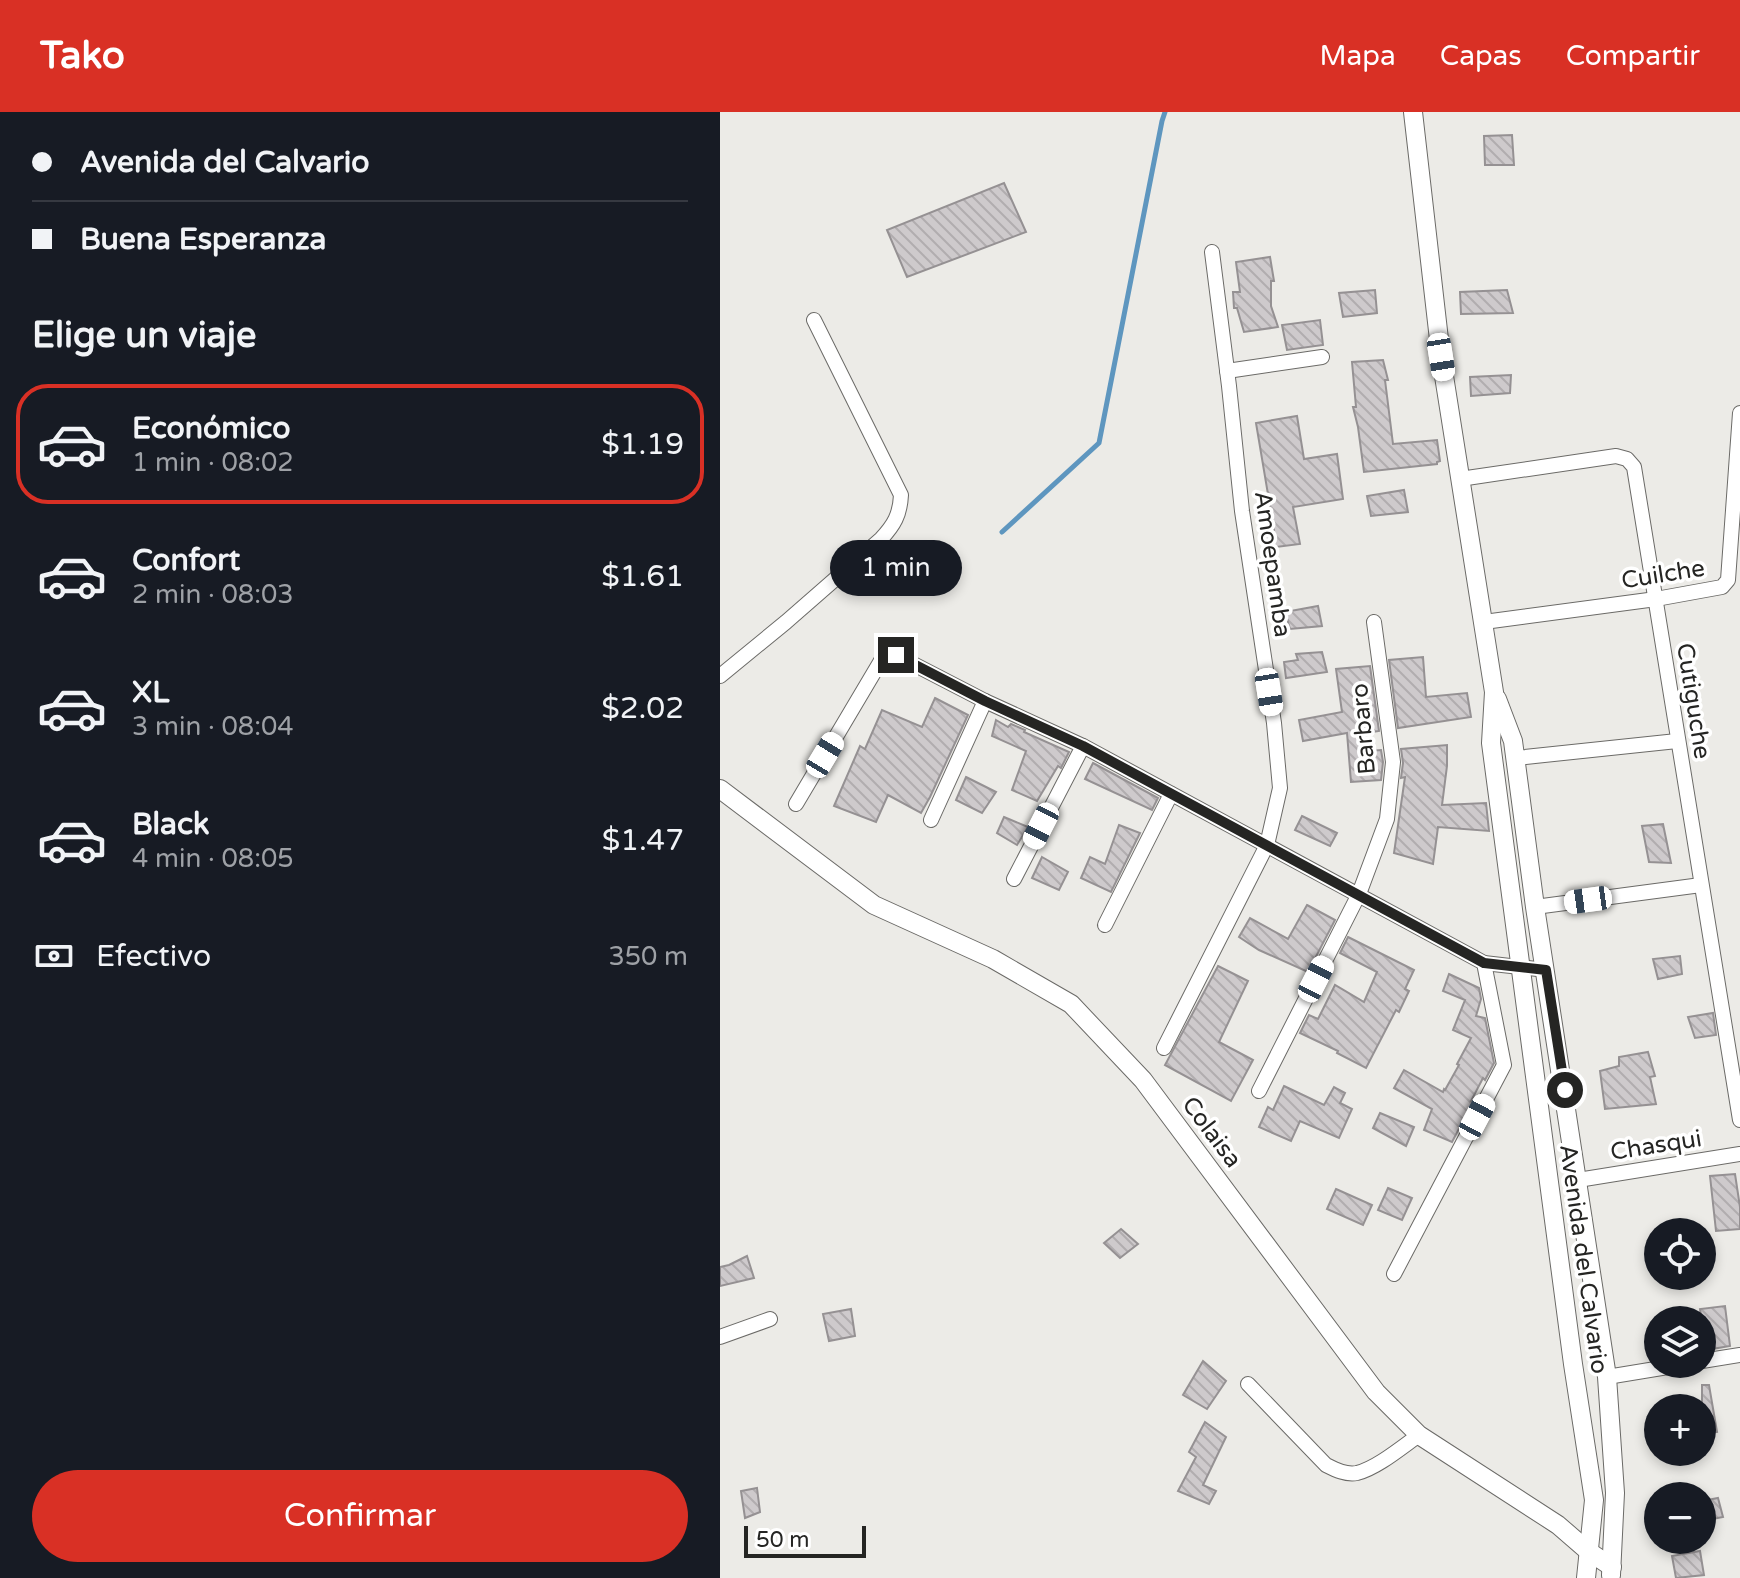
<!DOCTYPE html>
<html lang="es">
<meta charset="utf-8">
<style>
:root{--surface:#171b24;--page:#242831;--text:#f1f3f6;--muted:#9ea1a6;--line:#363941;--accent:#d93025}
body{margin:0;font-family:"Varela Round",sans-serif;background:var(--page);color:var(--text);height:100vh;display:flex;flex-direction:column;font-size:30px;white-space:nowrap}
*{box-sizing:border-box;margin:0}
p{font-size:26px;color:var(--muted)}
.icon{flex:none;width:44px;height:44px;fill:none;stroke:currentColor;stroke-width:2;stroke-linecap:round;stroke-linejoin:round}
.map{position:relative;flex:1;overflow:hidden}
.side{display:flex;flex-direction:column;background:var(--surface);width:720px}
.side>*{flex:none}
.hud{display:grid;align-content:center;height:176px;padding:0 32px;background:var(--surface)}
.buttons{position:absolute;left:924px;top:1106px;display:grid;gap:16px}
.buttons a{display:grid;place-items:center;width:72px;height:72px;border-radius:50%;background:var(--surface);box-shadow:0 4px 12px #0003;font-size:40px}
.scale{position:absolute;left:24px;bottom:20px;width:122px;box-sizing:border-box;padding-left:8px;border:4px solid #252523;border-top:0;font-size:22px;line-height:28px;white-space:nowrap;color:#252523;-webkit-text-stroke:6px #fff;paint-order:stroke}
.end{position:absolute;width:36px;height:36px;margin:-18px;border:10px solid #252523;background:#fff;box-shadow:0 0 0 4px #fff}
.from{border-radius:50%}
.bubble{position:absolute;height:56px;border-radius:28px;background:var(--surface);box-shadow:0 4px 12px #0003;font-size:26px;font-weight:600;line-height:56px;text-align:center}
.car{position:absolute;width:24px;height:48px;margin:-24px -12px;border-radius:10px;box-shadow:0 0 6px 2px #0007;background:linear-gradient(#fff 24%,#345 0 40%,#fff 0 76%,#345 0 86%,#fff 0)}
.hud b{display:flex;align-items:center;gap:28px;height:76px;font-size:30px}
.hud b+b{border-top:2px solid var(--line)}
.hud i{width:20px;height:20px;background:var(--text)}
ul{padding:0;list-style:none}
li{display:flex;align-items:center;gap:24px;height:120px;margin:0 16px 12px;padding:0 16px;border:4px solid transparent;border-radius:32px}
li div{flex:1}
li b{display:block;font-size:30px}
li em{font-style:normal;font-weight:600}
li.active{border-color:var(--accent)}
li>.icon{width:72px;height:72px;stroke-width:1.5}
h2{padding:0 32px;font-size:36px;line-height:96px}
.pay{display:flex;align-items:center;gap:20px;height:88px;padding:0 32px;font-size:30px}
.pay p{margin-inline-start:auto}
.cta{display:flex;gap:16px;margin-top:auto;padding:16px 32px}
.cta a{flex:1;height:92px;border-radius:48px;background:var(--accent);color:#fff;font-size:32px;font-weight:600;line-height:92px;text-align:center}
header{display:flex;align-items:center;gap:48px;box-sizing:border-box;height:112px;padding:0 40px;background:var(--accent);color:#fff}
header strong{font-size:38px}
nav{display:flex;gap:44px;margin-inline-start:auto;font-size:28px}
main{display:flex;flex:1;min-height:0}
.map>svg:first-child{display:block}
.lines{fill:none;stroke-linecap:round;stroke-linejoin:round}
.stream{stroke:#5e96bf;stroke-width:5}
.building{fill:url(#building-back-hatch);stroke:#959193;stroke-width:2}
.minor-casing{stroke:#6b6a67;stroke-width:16}
.tertiary-casing{stroke:#6b6a67;stroke-width:20}
.minor{stroke:#fff;stroke-width:14}
.tertiary{stroke:#fff;stroke-width:18}
.route{stroke:#252523;stroke-width:10}
.labels{text-anchor:middle;stroke-width:7;stroke-linejoin:round;paint-order:stroke}
.street-label{font-size:24px;fill:#252523;stroke:#fff}
</style>
<header>
<strong>Tako</strong>
<nav><a>Mapa</a><a>Capas</a><a>Compartir</a></nav>
</header>
<main>
<section class="side">
<div class="hud">
<b><i class="from"></i>Avenida del Calvario</b>
<b><i></i>Buena Esperanza</b>
</div>
<h2>Elige un viaje</h2>
<ul>
<li class="active"><svg class="icon" aria-label="car" viewBox="0 0 24 24"><path d="M5 17H2v-5l4-1 3-4h7l3 4 3 1v5h-3M9 17h6M6 11h13"/><circle cx="7" cy="17" r="2"/><circle cx="17" cy="17" r="2"/></svg><div><b>Económico</b><p>1 min · 08:02</p></div><em>$1.19</em></li>
<li><svg class="icon" aria-label="car" viewBox="0 0 24 24"><path d="M5 17H2v-5l4-1 3-4h7l3 4 3 1v5h-3M9 17h6M6 11h13"/><circle cx="7" cy="17" r="2"/><circle cx="17" cy="17" r="2"/></svg><div><b>Confort</b><p>2 min · 08:03</p></div><em>$1.61</em></li>
<li><svg class="icon" aria-label="car" viewBox="0 0 24 24"><path d="M5 17H2v-5l4-1 3-4h7l3 4 3 1v5h-3M9 17h6M6 11h13"/><circle cx="7" cy="17" r="2"/><circle cx="17" cy="17" r="2"/></svg><div><b>XL</b><p>3 min · 08:04</p></div><em>$2.02</em></li>
<li><svg class="icon" aria-label="car" viewBox="0 0 24 24"><path d="M5 17H2v-5l4-1 3-4h7l3 4 3 1v5h-3M9 17h6M6 11h13"/><circle cx="7" cy="17" r="2"/><circle cx="17" cy="17" r="2"/></svg><div><b>Black</b><p>4 min · 08:05</p></div><em>$1.47</em></li>
</ul>
<div class="pay"><svg class="icon" aria-label="cash" viewBox="0 0 24 24"><path d="M3 7h18v10H3z"/><circle cx="12" cy="12" r="2"/></svg>Efectivo<p>350 m</p></div>
<div class="cta"><a>Confirmar</a></div>
</section>
<div class="map">
<svg width="1020" height="1466" viewBox="0 0 1020 1466">
<defs>
<pattern id="building-back-hatch" width="6" height="6" patternUnits="userSpaceOnUse" patternTransform="scale(2)"><rect width="6" height="6" fill="#cecacc"/><path d="M-1 5l2 2M0 0l6 6M5-1l2 2" fill="none" stroke="#b1adaf"/></pattern>
</defs>
<rect width="100%" height="100%" fill="#ecebe7"/>
<g class="lines">
<path class="stream" d="M 282,420 L 379,331 L 442,9 L 445,0"/>
</g>
<g class="building">
<path d="M 792,23 L 794,53 L 765,53 L 764,24 Z"/>
<path d="M 284,71 L 306,120 L 187,165 L 167,118 Z"/>
<path d="M 550,145 L 554,169 L 551,169 L 551,194 L 558,215 L 524,220 L 517,196 L 514,196 L 513,180 L 520,180 L 516,150 Z"/>
<path d="M 655,178 L 657,201 L 623,205 L 619,181 Z"/>
<path d="M 787,178 L 793,201 L 741,202 L 740,180 Z"/>
<path d="M 600,208 L 603,233 L 567,238 L 562,213 Z"/>
<path d="M 663,248 L 668,268 L 665,268 L 673,332 L 717,328 L 720,349 L 717,350 L 717,352 L 644,360 L 638,315 L 633,295 L 636,295 L 632,250 Z"/>
<path d="M 791,263 L 790,281 L 751,284 L 750,265 Z"/>
<path d="M 577,304 L 584,347 L 617,342 L 623,387 L 573,395 L 580,432 L 547,436 L 542,420 L 554,418 L 536,311 Z"/>
<path d="M 684,378 L 688,400 L 651,404 L 647,384 Z"/>
<path d="M 598,494 L 602,514 L 570,517 L 565,500 Z"/>
<path d="M 602,540 L 607,560 L 566,566 L 564,550 L 578,548 L 576,542 Z"/>
<path d="M 703,545 L 706,585 L 747,581 L 751,605 L 678,616 L 669,548 Z"/>
<path d="M 650,554 L 659,619 L 646,621 L 648,639 L 661,638 L 663,650 L 661,668 L 631,670 L 627,621 L 583,629 L 579,608 L 622,600 L 616,557 Z"/>
<path d="M 215,586 L 248,603 L 210,685 L 201,701 L 168,683 L 156,710 L 114,694 L 140,634 L 145,637 L 162,598 L 202,615 Z"/>
<path d="M 276,608 L 288,615 L 291,612 L 305,618 L 304,620 L 349,640 L 341,656 L 338,654 L 317,689 L 292,678 L 306,639 L 272,624 Z"/>
<path d="M 727,633 L 727,654 L 722,693 L 766,691 L 769,719 L 718,715 L 713,752 L 674,741 L 685,665 L 681,666 L 683,651 L 681,637 Z"/>
<path d="M 373,651 L 438,686 L 432,698 L 365,667 Z"/>
<path d="M 246,665 L 276,680 L 262,701 L 236,688 Z"/>
<path d="M 582,704 L 617,721 L 610,734 L 575,718 Z"/>
<path d="M 284,705 L 308,715 L 297,733 L 277,721 Z"/>
<path d="M 943,712 L 951,751 L 929,750 L 922,714 Z"/>
<path d="M 399,713 L 420,721 L 391,780 L 361,766 L 370,745 L 385,752 Z"/>
<path d="M 322,745 L 348,760 L 339,778 L 312,766 Z"/>
<path d="M 587,793 L 615,808 L 588,860 L 539,838 L 519,825 L 530,806 L 568,827 Z"/>
<path d="M 628,825 L 694,858 L 685,877 L 689,879 L 679,900 L 676,898 L 646,956 L 617,941 L 618,939 L 580,921 L 589,903 L 598,907 L 615,873 L 644,890 L 657,860 L 620,841 Z"/>
<path d="M 960,844 L 962,862 L 938,867 L 933,847 Z"/>
<path d="M 498,854 L 528,869 L 499,930 L 533,948 L 511,989 L 445,953 Z"/>
<path d="M 729,862 L 759,876 L 761,887 L 756,904 L 765,906 L 774,951 L 765,968 L 763,966 L 751,989 L 753,990 L 732,1030 L 704,1018 L 712,997 L 674,976 L 684,958 L 723,980 L 724,977 L 725,978 L 739,953 L 737,952 L 751,926 L 733,918 L 745,888 L 723,879 Z"/>
<path d="M 993,901 L 996,923 L 975,926 L 968,905 Z"/>
<path d="M 928,940 L 935,964 L 930,965 L 936,992 L 885,997 L 880,959 L 899,954 L 899,945 Z"/>
<path d="M 564,974 L 604,993 L 614,975 L 625,981 L 620,991 L 632,997 L 619,1026 L 580,1009 L 571,1029 L 539,1015 L 548,995 L 553,998 Z"/>
<path d="M 660,1001 L 694,1015 L 686,1034 L 653,1016 Z"/>
<path d="M 1015,1062 L 1020,1095 L 1020,1117 L 996,1119 L 990,1064 Z"/>
<path d="M 668,1076 L 692,1086 L 682,1108 L 658,1098 Z"/>
<path d="M 616,1077 L 652,1093 L 643,1113 L 607,1097 Z"/>
<path d="M 401,1117 L 418,1132 L 400,1146 L 384,1131 Z"/>
<path d="M 27,1144 L 34,1166 L 0,1174 L 0,1155 L 9,1153 Z"/>
<path d="M 1005,1194 L 1010,1234 L 986,1238 L 980,1197 Z"/>
<path d="M 131,1197 L 135,1224 L 109,1229 L 103,1202 Z"/>
<path d="M 483,1249 L 506,1269 L 487,1297 L 463,1283 Z"/>
<path d="M 982,1273 L 989,1273 L 997,1320 L 982,1322 Z"/>
<path d="M 485,1310 L 506,1325 L 483,1373 L 496,1379 L 489,1392 L 458,1379 L 476,1345 L 469,1340 Z"/>
<path d="M 37,1376 L 40,1400 L 25,1406 L 21,1379 Z"/>
<path d="M 998,1386 L 1003,1405 L 982,1409 L 982,1389 Z"/>
<path d="M 980,1439 L 984,1463 L 956,1466 L 952,1444 Z"/>
</g>
<g class="lines">
<g class="minor-casing">
<g id="minor">
<path d="M 507,259 L 602,245"/>
<path d="M 740,367 L 896,344 L 907,347 L 914,355 L 1020,1008"/>
<path d="M 764,510 L 936,487 L 1002,475 L 1008,468 L 1020,301"/>
<path d="M 0,564 L 66,510 L 161,427 C 174,413 180,403 181,383 L 94,208"/>
<path d="M 796,646 L 957,629"/>
<path d="M 76,692 L 162,547 L 169,543 L 176,543 L 265,589 L 363,634 L 764,851 L 784,953 L 674,1162"/>
<path d="M 211,708 L 265,589"/>
<path d="M 294,767 L 363,634"/>
<path d="M 815,795 L 981,773"/>
<path d="M 385,813 L 451,682"/>
<path d="M 764,851 L 826,858"/>
<path d="M 444,936 L 547,733 L 560,676 L 554,611 L 522,399 L 509,274 L 492,140"/>
<path d="M 539,979 L 639,782 L 667,707 L 673,650 L 654,510"/>
<path d="M 858,1068 L 1020,1042"/>
<path d="M 0,1225 L 50,1207"/>
<path d="M 982,1249 L 1020,1243"/>
<path d="M 887,1265 L 966,1252"/>
<path d="M 528,1272 L 606,1353 C 616,1358 626,1363 637,1361 C 657,1356 682,1335 699,1323"/>
</g>
</g>
<g class="tertiary-casing">
<g id="tertiary">
<path d="M 693,0 L 721,245 L 774,580 L 771,631 L 853,1252 L 874,1388 L 866,1466"/>
<path d="M 777,587 L 793,629 L 815,795 L 887,1265 L 895,1381 L 891,1463"/>
<path d="M 0,677 L 154,793 L 273,847 L 351,892 L 423,968 L 656,1280 L 699,1323 L 838,1413 L 868,1439 L 892,1455"/>
</g>
</g>
<use href="#minor" class="minor"/>
<use href="#tertiary" class="tertiary"/>
</g>
<g class="lines">
<path class="route" d="M 176,543 L 265,589 L 363,634 L 764,851 L 826,858 L 845,978"/>
</g>
<g class="labels">
<g class="street-label">
<text transform="translate(553 452) rotate(82)" y="8">Amoepamba</text>
<text transform="translate(943 462) rotate(-9)" y="8">Cuilche</text>
<text transform="translate(974 589) rotate(81)" y="8">Cutiguche</text>
<text transform="translate(643 617) rotate(-95)" y="8">Barbaro</text>
<text transform="translate(492 1020) rotate(53)" y="8">Colaisa</text>
<text transform="translate(936 1033) rotate(-9)" y="8">Chasqui</text>
<text transform="translate(864 1147) rotate(82)" y="8">Avenida del Calvario</text>
</g>
</g>
</svg>
<div class="buttons">
<a><svg class="icon" aria-label="locate" viewBox="0 0 24 24"><circle cx="12" cy="12" r="6"/><path d="M12 2v4M12 18v4M2 12h4M18 12h4"/></svg></a>
<a><svg class="icon" aria-label="layers" viewBox="0 0 24 24"><path d="M12 4l9 5-9 5-9-5zM3 14l9 5 9-5"/></svg></a>
<a>+</a>
<a>−</a>
</div>
<div class="scale">50 m</div>
<i class="end from" style="left:845px;top:978px"></i>
<i class="end" style="left:176px;top:543px"></i>
<div class="bubble" style="left:110px;top:428px;width:132px">1 min</div>
<i class="car" style="left:721px;top:245px;rotate:171deg"></i>
<i class="car" style="left:549px;top:580px;rotate:171deg"></i>
<i class="car" style="left:105px;top:643px;rotate:31deg"></i>
<i class="car" style="left:321px;top:714px;rotate:207deg"></i>
<i class="car" style="left:868px;top:788px;rotate:262deg"></i>
<i class="car" style="left:596px;top:867px;rotate:27deg"></i>
<i class="car" style="left:757px;top:1005px;rotate:28deg"></i>
</div>
</main>
